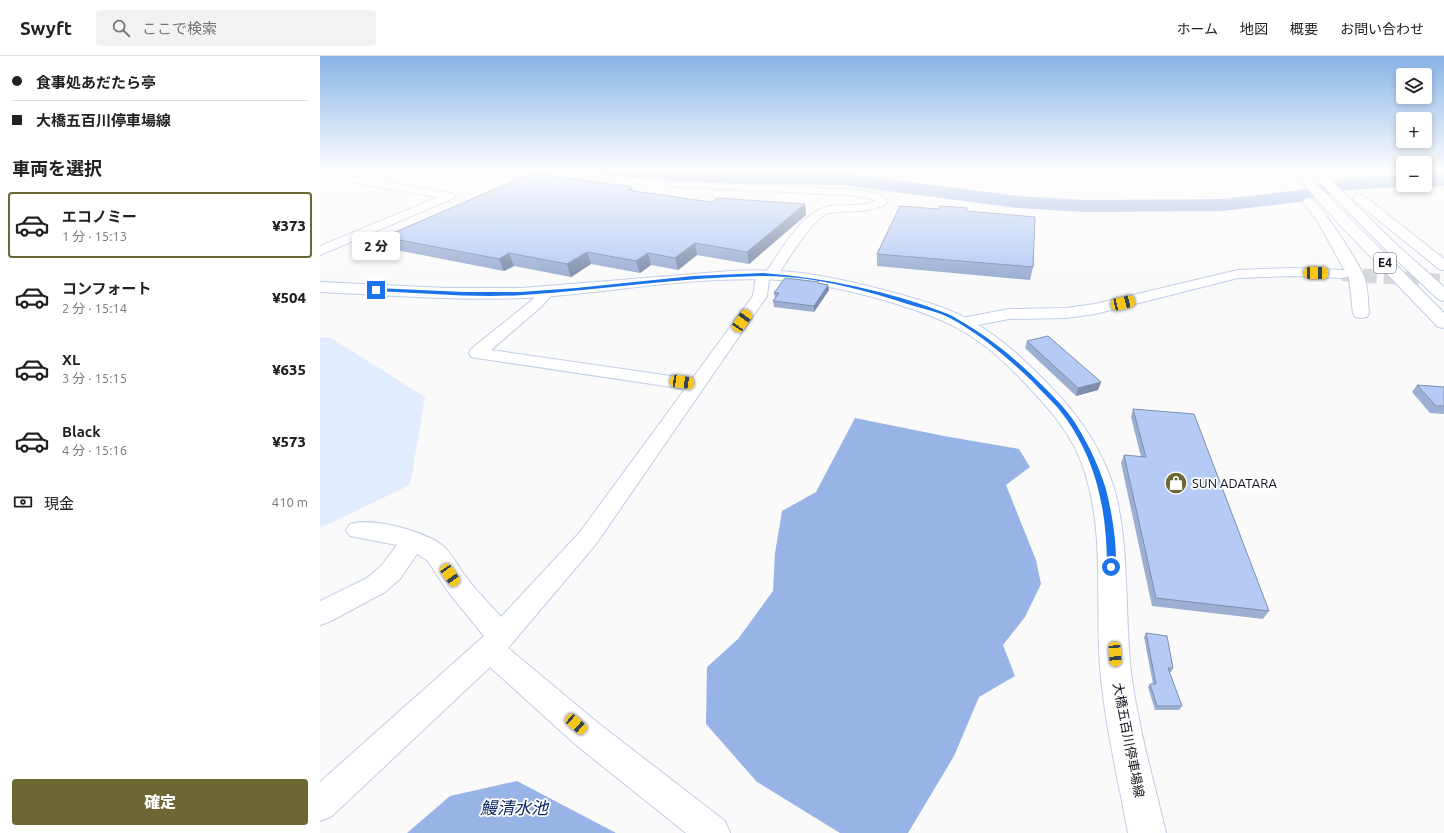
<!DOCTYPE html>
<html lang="ja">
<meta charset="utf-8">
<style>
:root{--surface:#fff;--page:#f2f2f2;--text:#222;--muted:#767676;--line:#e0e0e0;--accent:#6d6733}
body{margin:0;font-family:Ubuntu,"Noto Sans JP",sans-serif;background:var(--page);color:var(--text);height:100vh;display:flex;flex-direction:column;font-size:15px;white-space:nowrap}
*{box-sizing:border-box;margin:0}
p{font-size:13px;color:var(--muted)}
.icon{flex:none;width:22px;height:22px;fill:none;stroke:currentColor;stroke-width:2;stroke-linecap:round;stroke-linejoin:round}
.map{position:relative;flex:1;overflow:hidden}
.sheet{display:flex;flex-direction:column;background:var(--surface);width:320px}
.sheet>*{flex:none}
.top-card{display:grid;align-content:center;height:88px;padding:0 12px;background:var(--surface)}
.buttons{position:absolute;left:1076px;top:12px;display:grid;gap:8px}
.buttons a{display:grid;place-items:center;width:36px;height:36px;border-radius:4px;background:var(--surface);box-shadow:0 2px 6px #0003;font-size:20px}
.end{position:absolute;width:18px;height:18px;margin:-9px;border:5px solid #1a73e8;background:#fff;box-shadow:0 0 0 2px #fff}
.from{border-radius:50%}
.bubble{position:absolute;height:28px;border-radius:4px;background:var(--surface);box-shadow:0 2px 6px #0003;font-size:13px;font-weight:800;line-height:28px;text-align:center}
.car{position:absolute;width:12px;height:24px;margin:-12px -6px;border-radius:5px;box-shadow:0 0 3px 1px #0007;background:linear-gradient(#f5c518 24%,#345 0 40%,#f5c518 0 76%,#345 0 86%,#f5c518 0)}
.top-card b{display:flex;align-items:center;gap:14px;height:38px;font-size:15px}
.top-card b+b{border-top:1px solid var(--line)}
.top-card i{width:10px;height:10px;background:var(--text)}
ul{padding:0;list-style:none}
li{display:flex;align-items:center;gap:12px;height:66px;margin:0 8px 6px;padding:0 4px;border:2px solid transparent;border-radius:4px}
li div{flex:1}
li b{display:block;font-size:15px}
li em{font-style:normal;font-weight:800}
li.current{border-color:var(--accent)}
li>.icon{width:36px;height:36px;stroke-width:1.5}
h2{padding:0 12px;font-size:18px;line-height:48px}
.pay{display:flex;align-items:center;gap:10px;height:44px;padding:0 12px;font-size:15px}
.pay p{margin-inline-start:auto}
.primary-button{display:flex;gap:8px;margin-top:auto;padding:8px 12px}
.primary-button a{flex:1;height:46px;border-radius:4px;background:var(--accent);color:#fff;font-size:16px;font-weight:800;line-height:46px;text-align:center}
header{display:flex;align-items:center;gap:24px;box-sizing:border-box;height:56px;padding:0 20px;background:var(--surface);border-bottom:1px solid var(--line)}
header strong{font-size:19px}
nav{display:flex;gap:22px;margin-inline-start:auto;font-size:14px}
.search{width:280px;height:36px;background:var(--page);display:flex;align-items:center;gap:10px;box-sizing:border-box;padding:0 14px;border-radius:4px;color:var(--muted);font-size:15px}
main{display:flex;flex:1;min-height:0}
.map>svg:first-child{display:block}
.green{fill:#e2ecff}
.water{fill:#98b3e6}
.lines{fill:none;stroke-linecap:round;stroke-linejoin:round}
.river{fill:#98b3e6;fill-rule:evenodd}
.minor-tunnel{stroke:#d7d8d9;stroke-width:14;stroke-dasharray:14 7;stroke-linecap:butt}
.minor-casing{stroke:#c0cee7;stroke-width:2}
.major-casing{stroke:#c0cee7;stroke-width:2}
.highway-casing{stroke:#c0cee7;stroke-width:2}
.minor{fill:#fff;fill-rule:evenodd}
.major{fill:#fff;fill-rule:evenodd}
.highway{fill:#fff;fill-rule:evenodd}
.wall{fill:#9cafd3}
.shaded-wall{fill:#7f8eac}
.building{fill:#b5cbf5;stroke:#7f8eac}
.route{fill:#1a73e8}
.labels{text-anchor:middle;stroke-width:3.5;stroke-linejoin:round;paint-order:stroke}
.shield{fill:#fff;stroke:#585c62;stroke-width:1}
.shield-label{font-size:12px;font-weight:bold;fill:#11161e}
.poi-label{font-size:13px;fill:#11161e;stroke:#fff;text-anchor:start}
.street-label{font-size:13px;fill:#11161e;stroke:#fff}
.near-water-label{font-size:17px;font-style:italic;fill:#0d2964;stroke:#fff}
</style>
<header>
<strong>Swyft</strong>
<div class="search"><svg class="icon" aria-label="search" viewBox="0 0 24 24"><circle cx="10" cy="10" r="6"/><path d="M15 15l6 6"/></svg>ここで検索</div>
<nav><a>ホーム</a><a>地図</a><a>概要</a><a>お問い合わせ</a></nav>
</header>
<main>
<section class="sheet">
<div class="top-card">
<b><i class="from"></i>食事処あだたら亭</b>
<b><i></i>大橋五百川停車場線</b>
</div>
<h2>車両を選択</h2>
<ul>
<li class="current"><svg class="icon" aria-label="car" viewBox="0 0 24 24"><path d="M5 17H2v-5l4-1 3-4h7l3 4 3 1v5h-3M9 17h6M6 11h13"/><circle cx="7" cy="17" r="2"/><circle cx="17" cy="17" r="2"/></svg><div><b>エコノミー</b><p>1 分 · 15:13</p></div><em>¥373</em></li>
<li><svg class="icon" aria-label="car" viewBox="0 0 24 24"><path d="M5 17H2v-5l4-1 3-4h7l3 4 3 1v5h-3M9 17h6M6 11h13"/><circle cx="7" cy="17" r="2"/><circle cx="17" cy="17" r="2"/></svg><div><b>コンフォート</b><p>2 分 · 15:14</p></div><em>¥504</em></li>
<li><svg class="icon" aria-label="car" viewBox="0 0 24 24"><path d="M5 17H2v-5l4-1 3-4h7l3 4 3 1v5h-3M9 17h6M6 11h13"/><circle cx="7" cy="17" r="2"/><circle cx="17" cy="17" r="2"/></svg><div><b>XL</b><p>3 分 · 15:15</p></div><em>¥635</em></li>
<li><svg class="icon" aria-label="car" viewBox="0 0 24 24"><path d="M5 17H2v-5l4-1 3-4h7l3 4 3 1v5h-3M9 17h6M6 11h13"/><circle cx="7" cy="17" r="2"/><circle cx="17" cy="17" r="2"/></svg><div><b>Black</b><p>4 分 · 15:16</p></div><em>¥573</em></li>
</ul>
<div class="pay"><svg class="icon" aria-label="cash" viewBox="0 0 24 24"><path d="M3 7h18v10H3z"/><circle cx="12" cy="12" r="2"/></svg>現金<p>410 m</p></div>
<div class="primary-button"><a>確定</a></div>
</section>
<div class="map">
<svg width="1124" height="777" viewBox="0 0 1124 777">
<rect width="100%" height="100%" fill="#fafafa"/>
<path class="green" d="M 0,281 L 11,282 L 105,341 L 90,429 L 0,472 Z"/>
<g class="water">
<path d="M 535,362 L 624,380 L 699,393 L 710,411 L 686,429 L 716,504 L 721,528 L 705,561 L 683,589 L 695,620 L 659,641 L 634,700 L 588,777 L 520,777 L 437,726 L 386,668 L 387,611 L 418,583 L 453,535 L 455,497 L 462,455 L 496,436 Z"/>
<path d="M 197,725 L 296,777 L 87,777 L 130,740 Z"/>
</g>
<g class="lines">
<g class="river">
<path d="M 281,114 L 522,117 L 697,140 L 767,144 L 902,143 L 979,134 L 1028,122 L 1083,119 L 1083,129 L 1090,129 L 1083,131 L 1028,134 L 979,146 L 902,155 L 767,156 L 697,152 L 522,129 L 387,127 L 290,120 L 283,118 Z"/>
<path d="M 1124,118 L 1124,130 L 1105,131 L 1098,129 L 1105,129 L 1105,119 Z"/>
</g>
<path class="minor-tunnel" d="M 1022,218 L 1124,225"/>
<g class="minor-casing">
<g id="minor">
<path d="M 0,115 L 130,137 L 135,140 L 134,142 L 0,199 L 0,190 L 118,141 L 0,121 Z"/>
<path d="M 351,125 L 540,134 L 558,138 L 568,144 L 565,149 C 547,157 529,154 510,157 C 493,160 466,207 456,222 L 449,223 L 447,240 L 276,488 L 188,592 L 278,667 L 405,765 L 410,777 L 366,777 L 256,689 L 170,611 L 12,760 L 0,765 L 0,726 L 164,580 L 129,537 L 107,504 L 97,498 L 80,523 L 65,536 L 9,566 L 0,569 L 0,545 L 47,522 L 62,509 L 77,489 L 30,480 L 26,474 L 30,468 C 52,461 105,475 123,490 C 132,497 139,513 147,522 C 157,536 170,548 181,561 L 260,476 L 365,333 L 157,302 L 151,301 L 149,297 L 151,293 L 212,244 L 222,233 L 227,232 L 232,233 L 234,236 L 222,250 L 171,294 L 372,323 L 433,240 L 436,219 L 438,216 L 446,216 C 462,194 482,154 511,150 C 526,148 541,151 556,145 L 549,142 L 526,139 L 347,130 L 346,128 L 347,126 Z"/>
<path d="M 971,212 L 1022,214 L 1027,215 L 1029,218 L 1027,221 L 1022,222 L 971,220 L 918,222 L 775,258 L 746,262 L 689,263 L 642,272 L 636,270 L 634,267 L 636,264 L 642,262 L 689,253 L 746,252 L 775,248 L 918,214 Z"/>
</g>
</g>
<g class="major-casing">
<path id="major" d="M 411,215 C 432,214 452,214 473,216 C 510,220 546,229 582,239 C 607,246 632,253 655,267 C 683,283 705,305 728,328 C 759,359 784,395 796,439 C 809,494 805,551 810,607 C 816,665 833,721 846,777 L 808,777 C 798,721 784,666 780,610 C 775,545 785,480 765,417 C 754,379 728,351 701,323 C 657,277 627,263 567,245 C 532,235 496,227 460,224 C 375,219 291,237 206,242 C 137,245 69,239 0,236 L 0,226 L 126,232 L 202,232 Z"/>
</g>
<g class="highway-casing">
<g id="highway">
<path d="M 971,114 L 982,114 L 1124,257 L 1124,272 L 1118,271 L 1020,169 Z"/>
<path d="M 998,115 L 1002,116 L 1077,189 L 1124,231 L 1124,245 L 1118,243 L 1067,195 L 994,120 L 992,118 L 994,116 Z"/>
<path d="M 1039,138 L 1043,139 L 1124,203 L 1124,214 L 1119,213 L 1035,145 L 1033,142 L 1035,139 Z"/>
<path d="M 989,142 C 1000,145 1041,210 1045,223 C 1048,234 1048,246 1049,257 L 1047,261 L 1041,262 L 1035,261 L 1033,257 L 1029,222 L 998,166 L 983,146 L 985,143 Z"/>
</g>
</g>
<use href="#minor" class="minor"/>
<use href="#major" class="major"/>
<use href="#highway" class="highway"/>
</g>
<g class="wall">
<path d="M 312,131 L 313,135 L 391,146 L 485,148 L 486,159 L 429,208 L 377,199 L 358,214 L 331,209 L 320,217 L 271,208 L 251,221 L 194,210 L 184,215 L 71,193 L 64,181 Z"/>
<path d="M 647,155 L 713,211 L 710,224 L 557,210 L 557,198 Z"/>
<path d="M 499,227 L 508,229 L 509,234 L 494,256 L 454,251 L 453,245 L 455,242 L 454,237 Z"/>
<path d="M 707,285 L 781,326 L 778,334 L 756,340 L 705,292 Z"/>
<path d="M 1097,329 L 1124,331 L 1124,358 L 1110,357 L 1092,336 Z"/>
<path d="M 813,353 L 949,555 L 943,563 L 832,550 L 801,407 L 804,399 L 821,401 L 811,361 Z"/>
<path d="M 826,577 L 853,612 L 851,616 L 849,616 L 862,650 L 859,654 L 835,654 L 828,631 L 830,628 L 833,628 L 824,581 Z"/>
</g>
<g class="shaded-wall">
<path d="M 312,131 L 315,142 L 307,134 Z"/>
<path d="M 485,148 L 486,159 L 429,208 L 427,196 Z"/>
<path d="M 375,187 L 377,199 L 358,214 L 355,202 Z"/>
<path d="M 267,196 L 271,208 L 251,221 L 247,208 Z"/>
<path d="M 189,197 L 194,210 L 184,215 L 179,203 Z"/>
<path d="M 328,197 L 331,209 L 320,217 L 316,205 Z"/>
<path d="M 508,229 L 509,234 L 494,256 L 494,250 Z"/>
<path d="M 781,326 L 778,334 L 756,340 L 758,332 Z"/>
</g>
<g class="building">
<path d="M 212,117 L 312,131 L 307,134 L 391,146 L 398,142 L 485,148 L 427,196 L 375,187 L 355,202 L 328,197 L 316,205 L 267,196 L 247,208 L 189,197 L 179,203 L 64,181 Z"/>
<path d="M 580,150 L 619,153 L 620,150 L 647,152 L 647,155 L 715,161 L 713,211 L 557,198 Z"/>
<path d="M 465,222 L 499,226 L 498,227 L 508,229 L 494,250 L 453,245 L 459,237 L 454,237 Z"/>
<path d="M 728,280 L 781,326 L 758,332 L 707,285 Z"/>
<path d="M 1097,329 L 1124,331 L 1124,350 L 1116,350 Z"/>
<path d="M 813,353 L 874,358 L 949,555 L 836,542 L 804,399 L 826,401 Z"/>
<path d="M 826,577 L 847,580 L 853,612 L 848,612 L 862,650 L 837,650 L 830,628 L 836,628 Z"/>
</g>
<linearGradient id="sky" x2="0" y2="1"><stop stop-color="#88b4e7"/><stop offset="0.51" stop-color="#fdfdfd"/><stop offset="1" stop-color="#fdfdfd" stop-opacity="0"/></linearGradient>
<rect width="1124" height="223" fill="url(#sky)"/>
<path class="route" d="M 443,217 C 506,222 569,235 628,258 C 635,261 642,266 649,270 C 677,287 701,308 724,331 C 737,344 751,358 760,375 C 770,392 779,411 785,430 C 790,446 800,499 794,514 L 789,514 L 787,511 C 787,453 776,399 738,352 C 730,343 721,335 713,326 C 687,301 660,278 628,261 C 617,256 605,253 594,250 C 545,234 492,219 440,220 C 361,221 283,234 203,239 C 154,242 105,237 56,235 L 53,234 L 56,232 L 144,236 L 200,236 L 256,232 L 373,220 Z"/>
<defs>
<g id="shop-disc" transform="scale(1.15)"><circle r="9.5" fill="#6d6733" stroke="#fff"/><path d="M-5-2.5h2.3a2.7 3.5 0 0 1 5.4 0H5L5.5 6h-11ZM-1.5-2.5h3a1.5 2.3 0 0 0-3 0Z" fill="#fff"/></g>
</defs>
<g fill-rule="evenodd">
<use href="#shop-disc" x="856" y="427"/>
</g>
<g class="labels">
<rect class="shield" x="1054" y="197" width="22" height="20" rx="3"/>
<g class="shield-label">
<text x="1065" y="211">E4</text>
</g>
<g class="poi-label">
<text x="872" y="432">SUN ADATARA</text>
</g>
<g class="street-label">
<text transform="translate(809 684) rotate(79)" y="5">大橋五百川停車場線</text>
</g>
<g class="near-water-label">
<text x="194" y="758">鰻清水池</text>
</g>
</g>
</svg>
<div class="buttons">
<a><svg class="icon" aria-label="layers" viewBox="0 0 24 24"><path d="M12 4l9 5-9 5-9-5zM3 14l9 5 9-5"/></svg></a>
<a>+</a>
<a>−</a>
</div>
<i class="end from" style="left:791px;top:511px"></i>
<i class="end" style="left:56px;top:234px"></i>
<div class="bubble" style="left:32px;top:176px;width:48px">2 分</div>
<i class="car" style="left:996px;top:217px;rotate:91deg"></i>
<i class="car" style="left:803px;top:247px;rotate:77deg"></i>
<i class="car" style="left:422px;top:265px;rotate:35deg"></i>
<i class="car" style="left:362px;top:326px;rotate:98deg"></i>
<i class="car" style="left:130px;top:519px;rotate:145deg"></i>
<i class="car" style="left:795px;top:598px;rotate:176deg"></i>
<i class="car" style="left:256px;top:668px;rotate:131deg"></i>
</div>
</main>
